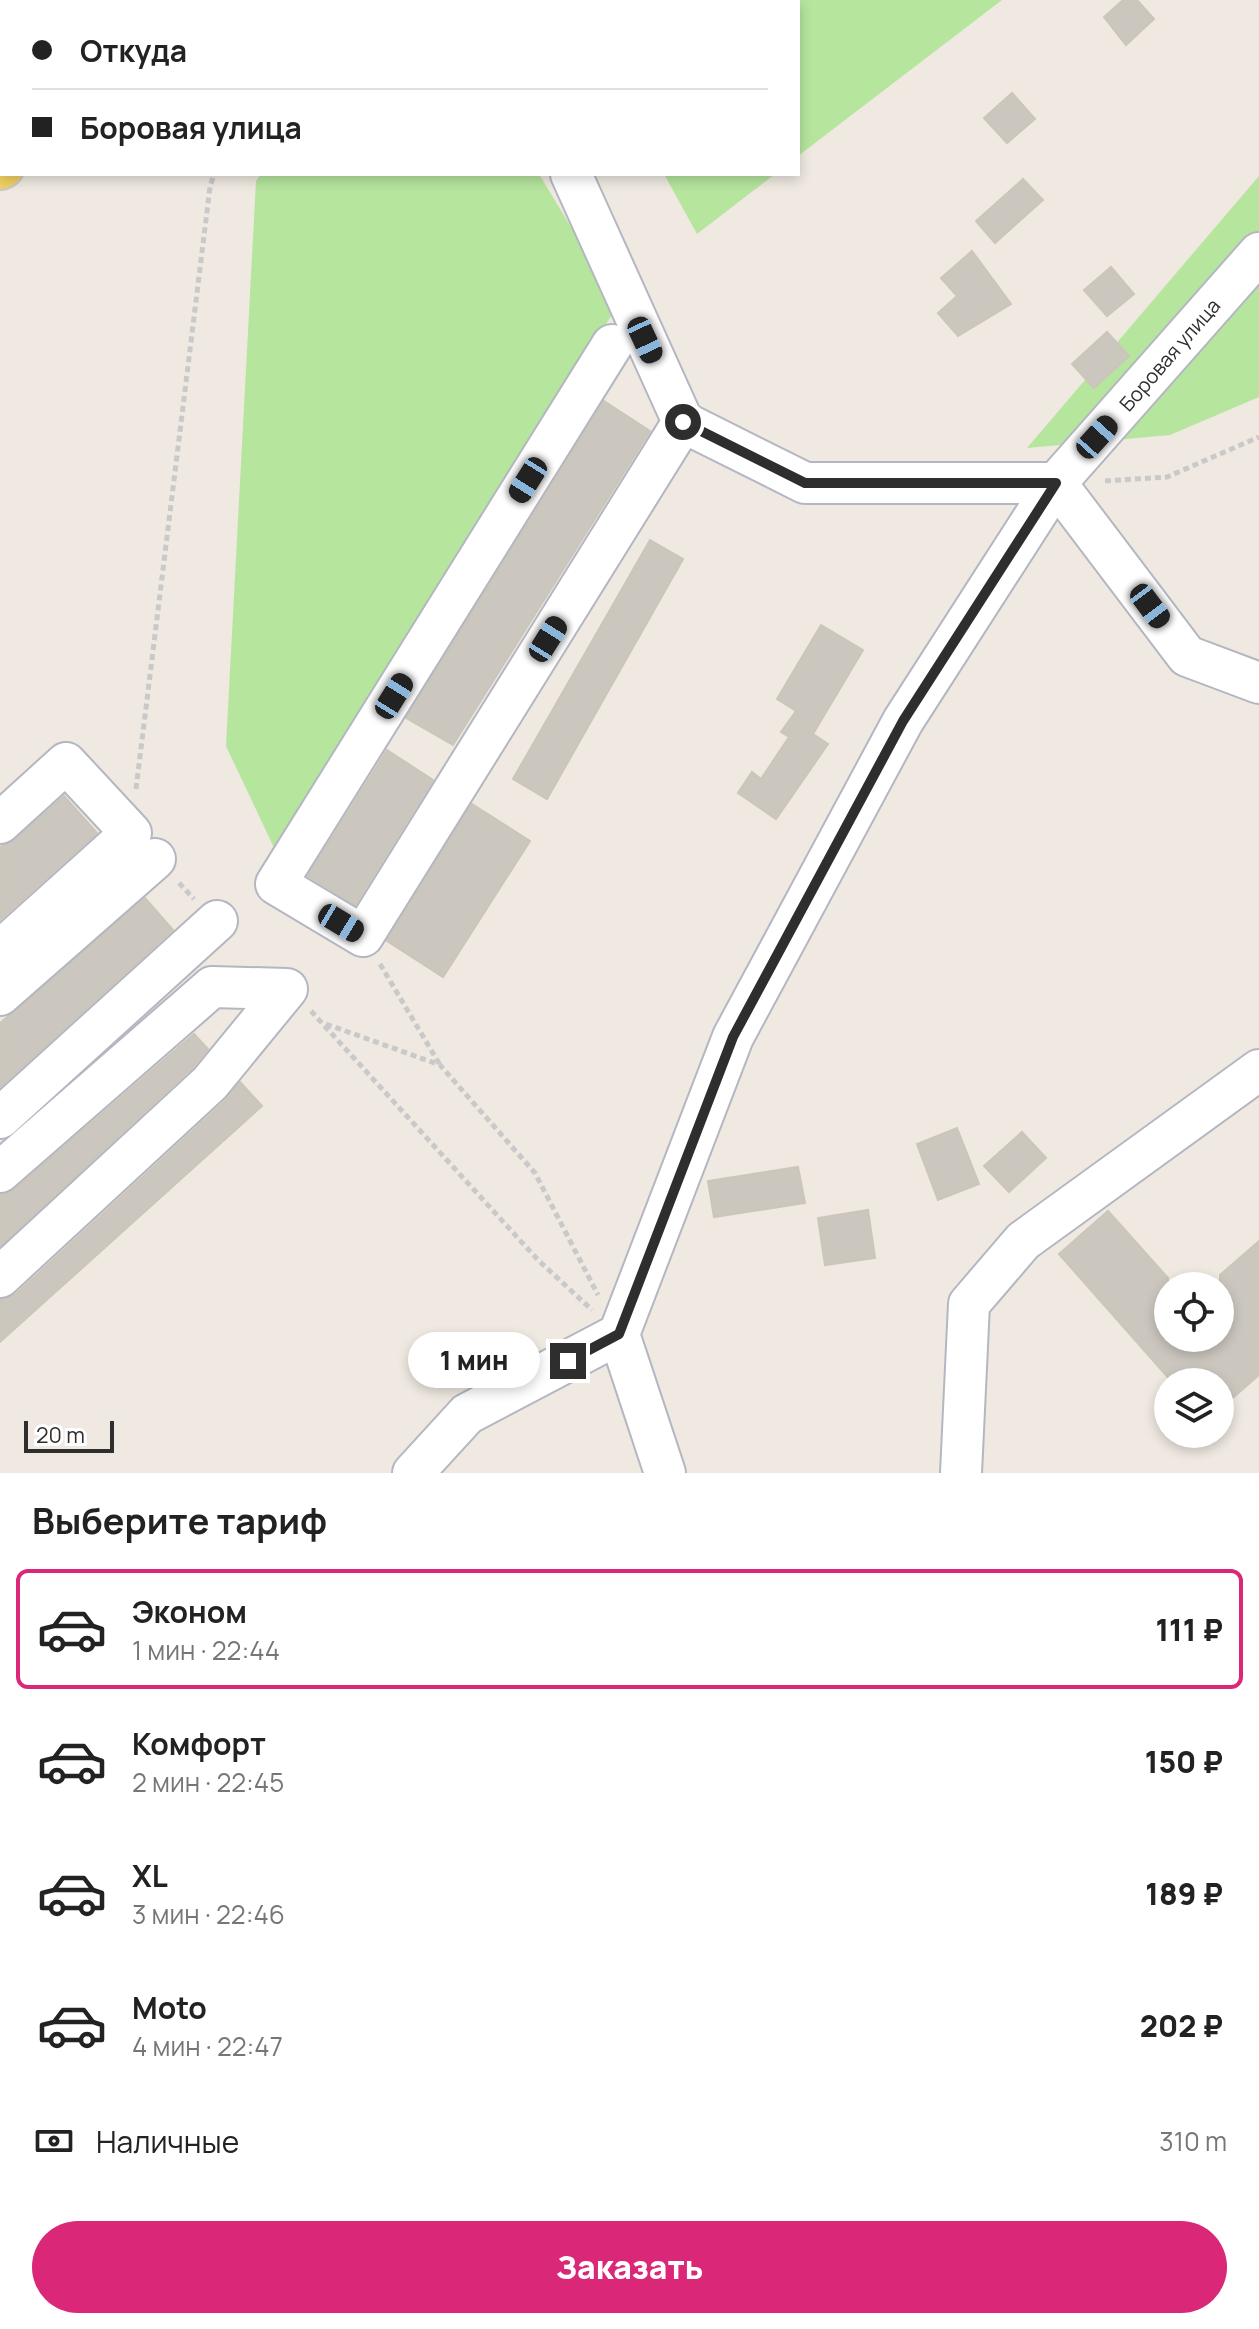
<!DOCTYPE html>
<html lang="ru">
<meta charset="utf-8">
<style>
:root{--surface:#fff;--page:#f6f6f6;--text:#222;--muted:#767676;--line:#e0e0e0;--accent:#db2777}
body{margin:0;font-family:Manrope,sans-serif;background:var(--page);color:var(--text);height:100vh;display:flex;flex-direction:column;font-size:30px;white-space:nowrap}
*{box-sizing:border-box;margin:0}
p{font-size:26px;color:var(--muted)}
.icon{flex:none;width:44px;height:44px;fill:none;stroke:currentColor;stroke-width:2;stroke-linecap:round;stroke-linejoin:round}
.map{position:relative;height:1473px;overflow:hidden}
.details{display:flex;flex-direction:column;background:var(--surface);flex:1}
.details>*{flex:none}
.top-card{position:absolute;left:0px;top:0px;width:800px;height:176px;box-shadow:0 4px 12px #0003;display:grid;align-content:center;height:176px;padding:0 32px;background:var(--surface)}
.fabs{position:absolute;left:1154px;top:1272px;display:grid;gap:16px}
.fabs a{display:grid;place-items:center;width:80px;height:80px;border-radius:50%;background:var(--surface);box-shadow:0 4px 12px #0003;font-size:40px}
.scale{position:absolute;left:24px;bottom:20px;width:90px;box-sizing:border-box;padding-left:8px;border:4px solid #2e2e2e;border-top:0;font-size:22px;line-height:28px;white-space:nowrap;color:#2e2e2e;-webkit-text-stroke:6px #fff;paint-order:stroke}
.end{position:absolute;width:36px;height:36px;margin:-18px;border:10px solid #2e2e2e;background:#fff;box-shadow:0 0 0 4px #fff}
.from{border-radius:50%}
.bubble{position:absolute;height:56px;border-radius:28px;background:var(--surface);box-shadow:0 4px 12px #0003;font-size:26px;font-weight:800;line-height:56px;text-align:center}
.car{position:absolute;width:24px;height:48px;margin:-24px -12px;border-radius:10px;box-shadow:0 0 6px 2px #0007;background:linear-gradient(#222 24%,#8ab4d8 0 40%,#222 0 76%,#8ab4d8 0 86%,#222 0)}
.top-card b{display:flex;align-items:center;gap:28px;height:76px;font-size:30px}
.top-card b+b{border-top:2px solid var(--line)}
.top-card i{width:20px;height:20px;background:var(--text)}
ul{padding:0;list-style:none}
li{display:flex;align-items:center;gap:24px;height:120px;margin:0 16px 12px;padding:0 16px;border:4px solid transparent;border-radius:12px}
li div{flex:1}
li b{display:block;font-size:30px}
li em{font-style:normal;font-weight:800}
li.current{border-color:var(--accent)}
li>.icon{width:72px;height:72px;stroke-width:1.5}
h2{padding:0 32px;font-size:36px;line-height:96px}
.pay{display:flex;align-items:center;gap:20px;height:88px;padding:0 32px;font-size:30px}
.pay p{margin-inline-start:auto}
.primary-button{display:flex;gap:16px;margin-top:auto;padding:16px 32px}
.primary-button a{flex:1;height:92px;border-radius:48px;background:var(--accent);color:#fff;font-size:32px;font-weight:800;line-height:92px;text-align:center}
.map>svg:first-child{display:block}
.green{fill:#b6e59e}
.building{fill:#cbc7bf;stroke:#cbc5ba;stroke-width:2}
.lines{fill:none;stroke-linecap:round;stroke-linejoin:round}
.minor-casing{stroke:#b4b7c1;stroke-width:44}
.major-casing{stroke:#c9c9c9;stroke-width:48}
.path{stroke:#c9c9c9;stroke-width:5;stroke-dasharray:6 4;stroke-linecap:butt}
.minor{stroke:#fff;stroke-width:40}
.major{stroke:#f2d163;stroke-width:44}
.route{stroke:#2e2e2e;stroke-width:10}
.labels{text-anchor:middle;stroke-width:6;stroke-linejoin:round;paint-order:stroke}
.street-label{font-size:20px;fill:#2e2e2e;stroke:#fff}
</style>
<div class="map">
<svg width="1259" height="1473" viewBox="0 0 1259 1473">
<rect width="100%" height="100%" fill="#efe9e1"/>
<g class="green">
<path d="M 567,0 L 1002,0 L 798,156 L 798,2 Z"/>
<path d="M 261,174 L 539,174 L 618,305 L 276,852 L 226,746 L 256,181 Z"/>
<path d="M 664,174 L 775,174 L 697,234 Z"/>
<path d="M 1259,176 L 1259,397 L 1170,435 L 1027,448 Z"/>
</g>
<g class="building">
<path d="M 1123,0 L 1137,0 L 1154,19 L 1126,45 L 1104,17 Z"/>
<path d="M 1012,93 L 1035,119 L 1007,143 L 984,118 Z"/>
<path d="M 1023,179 L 1043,200 L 995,243 L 976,221 Z"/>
<path d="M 972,251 L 1011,304 L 958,336 L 938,313 L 957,296 L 941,278 Z"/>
<path d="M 1111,267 L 1134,294 L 1107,316 L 1084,290 Z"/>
<path d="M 1107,332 L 1129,356 L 1094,388 L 1072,364 Z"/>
<path d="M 604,401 L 650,431 L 453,745 L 406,718 Z"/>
<path d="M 650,540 L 683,559 L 547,799 L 513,779 Z"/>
<path d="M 821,625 L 863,650 L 813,734 L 828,744 L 776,819 L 738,793 L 752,772 L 761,779 L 789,737 L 781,732 L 796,711 L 777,699 Z"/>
<path d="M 387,750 L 433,780 L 355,905 L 308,876 Z"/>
<path d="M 64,796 L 97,833 L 0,920 L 0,847 L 15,840 Z"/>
<path d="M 472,804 L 530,841 L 443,977 L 387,941 Z"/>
<path d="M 145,898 L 173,930 L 0,1087 L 0,1023 Z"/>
<path d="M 194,1034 L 208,1049 L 193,1067 L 0,1246 L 0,1194 L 15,1189 Z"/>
<path d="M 240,1082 L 262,1106 L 0,1342 L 0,1299 L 16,1294 L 226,1100 Z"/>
<path d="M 957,1128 L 979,1184 L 938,1200 L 917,1144 Z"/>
<path d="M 1022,1132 L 1046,1158 L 1009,1192 L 984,1166 Z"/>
<path d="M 798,1167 L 805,1203 L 714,1217 L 708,1181 Z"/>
<path d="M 868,1210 L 875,1258 L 825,1265 L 818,1218 Z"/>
<path d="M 1108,1211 L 1168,1278 L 1168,1338 L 1220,1338 L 1220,1275 L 1259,1241 L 1259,1375 L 1220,1409 L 1220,1382 L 1172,1382 L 1059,1254 Z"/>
</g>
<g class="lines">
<g class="minor-casing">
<g id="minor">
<path d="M 492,0 L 493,2"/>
<path d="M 571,174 L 683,422 L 805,483 L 1056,483 L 1187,656 L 1259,683"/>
<path d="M 612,345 L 276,884 L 363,936 L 683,422"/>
<path d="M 0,823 L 66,763 L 131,833 L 0,951"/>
<path d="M 0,995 L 155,859"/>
<path d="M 0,1118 L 217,921"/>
<path d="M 0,1172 L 212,987 L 287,989 L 210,1083 L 0,1277"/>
<path d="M 619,1334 L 665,1473"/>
<path d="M 413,1473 L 467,1414 L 619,1334 L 733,1037 L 903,721 L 1056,483 L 1259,253"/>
<path d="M 961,1473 L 969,1304 L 1023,1241 L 1259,1070"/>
</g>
</g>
<g class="major-casing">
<g id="major">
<path d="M 205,2 L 208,0"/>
<path d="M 0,167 L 2,166"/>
</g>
</g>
<g class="path">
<path d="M 408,2 L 411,0"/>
<path d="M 1105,481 L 1167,477 L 1259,437"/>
<path d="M 136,789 L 210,187 L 214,174"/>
<path d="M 179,883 L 194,899"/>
<path d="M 380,964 L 440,1065"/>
<path d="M 311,1011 L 538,1260 L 592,1310"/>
<path d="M 326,1024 L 440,1065 L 535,1173 L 598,1295"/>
</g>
<use href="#minor" class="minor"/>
<use href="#major" class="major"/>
</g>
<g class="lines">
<path class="route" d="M 568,1361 L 619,1334 L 733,1037 L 903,721 L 1056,483 L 805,483 L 683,422"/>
</g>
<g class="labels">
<g class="street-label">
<text transform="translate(1170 355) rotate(-49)" y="7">Боровая улица</text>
</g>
</g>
</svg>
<div class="fabs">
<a><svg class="icon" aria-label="locate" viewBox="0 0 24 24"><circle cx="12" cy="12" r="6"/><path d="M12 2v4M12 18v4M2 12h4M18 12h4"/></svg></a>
<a><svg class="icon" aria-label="layers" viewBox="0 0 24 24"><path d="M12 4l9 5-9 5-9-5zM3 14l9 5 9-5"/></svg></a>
</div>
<div class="scale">20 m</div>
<i class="end from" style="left:683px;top:422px"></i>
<i class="end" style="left:568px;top:1361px"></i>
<div class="bubble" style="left:408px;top:1332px;width:132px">1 мин</div>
<i class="car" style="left:645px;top:340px;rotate:155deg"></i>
<i class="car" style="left:1097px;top:437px;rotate:42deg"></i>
<i class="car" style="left:528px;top:480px;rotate:212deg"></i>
<i class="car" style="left:1150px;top:606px;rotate:143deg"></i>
<i class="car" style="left:548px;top:639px;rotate:32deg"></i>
<i class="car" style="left:394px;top:696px;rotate:32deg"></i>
<i class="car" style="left:341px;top:923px;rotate:121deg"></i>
<div class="top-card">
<b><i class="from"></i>Откуда</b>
<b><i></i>Боровая улица</b>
</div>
</div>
<section class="details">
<h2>Выберите тариф</h2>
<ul>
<li class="current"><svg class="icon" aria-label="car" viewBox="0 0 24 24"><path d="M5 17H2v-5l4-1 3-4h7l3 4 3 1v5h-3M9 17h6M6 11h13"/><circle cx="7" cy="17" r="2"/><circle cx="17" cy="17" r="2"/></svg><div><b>Эконом</b><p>1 мин · 22:44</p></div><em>111 ₽</em></li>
<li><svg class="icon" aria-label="car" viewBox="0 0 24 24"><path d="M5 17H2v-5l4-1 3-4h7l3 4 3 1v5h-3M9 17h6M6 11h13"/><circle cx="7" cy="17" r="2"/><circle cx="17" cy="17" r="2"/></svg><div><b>Комфорт</b><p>2 мин · 22:45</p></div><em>150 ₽</em></li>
<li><svg class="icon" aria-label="car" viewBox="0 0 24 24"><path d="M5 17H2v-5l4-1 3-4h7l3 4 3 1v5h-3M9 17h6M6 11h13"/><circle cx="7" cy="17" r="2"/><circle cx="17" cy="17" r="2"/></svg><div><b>XL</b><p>3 мин · 22:46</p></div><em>189 ₽</em></li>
<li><svg class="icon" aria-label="car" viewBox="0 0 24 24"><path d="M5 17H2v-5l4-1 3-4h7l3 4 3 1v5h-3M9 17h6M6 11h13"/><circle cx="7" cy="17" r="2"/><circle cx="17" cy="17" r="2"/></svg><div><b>Moto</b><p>4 мин · 22:47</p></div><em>202 ₽</em></li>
</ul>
<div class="pay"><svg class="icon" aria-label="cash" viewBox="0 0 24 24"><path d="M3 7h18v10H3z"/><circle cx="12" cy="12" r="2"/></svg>Наличные<p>310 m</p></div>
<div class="primary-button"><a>Заказать</a></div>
</section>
